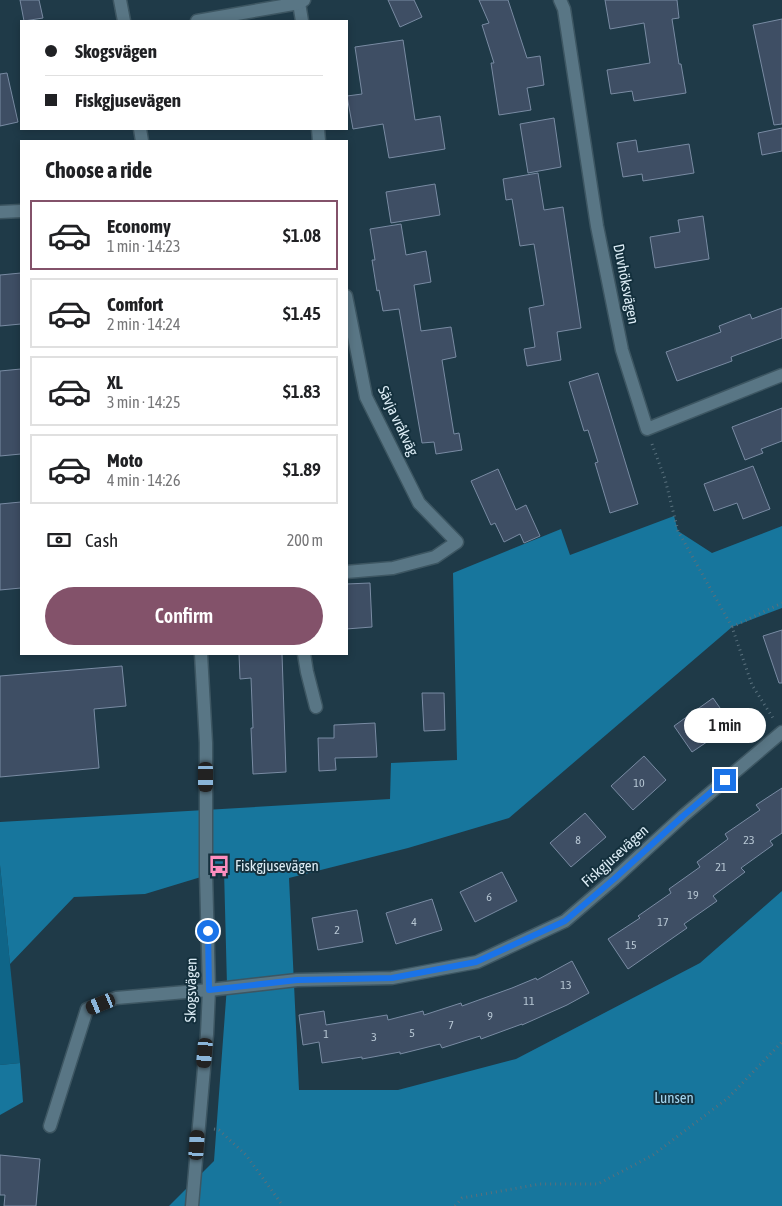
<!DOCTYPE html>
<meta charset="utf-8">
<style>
:root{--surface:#fff;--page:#f6f6f6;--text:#202124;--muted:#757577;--line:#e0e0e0;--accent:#83526a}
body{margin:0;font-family:"Asap Condensed",sans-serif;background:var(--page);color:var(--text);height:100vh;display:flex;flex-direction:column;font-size:19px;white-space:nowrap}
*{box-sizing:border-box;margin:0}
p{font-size:16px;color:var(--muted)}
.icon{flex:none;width:28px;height:28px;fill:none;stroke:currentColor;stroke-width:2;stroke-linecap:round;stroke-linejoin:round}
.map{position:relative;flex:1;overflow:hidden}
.details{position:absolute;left:20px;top:140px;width:328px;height:515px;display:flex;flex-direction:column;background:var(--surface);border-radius:0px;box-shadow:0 2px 8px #0003}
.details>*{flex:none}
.guide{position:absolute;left:20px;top:20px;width:328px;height:110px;border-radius:0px;box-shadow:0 2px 8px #0003;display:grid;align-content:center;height:110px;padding:0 25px;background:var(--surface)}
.end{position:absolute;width:22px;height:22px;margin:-11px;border:6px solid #1a73e8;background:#fff;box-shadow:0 0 0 2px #fff}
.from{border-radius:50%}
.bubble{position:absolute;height:35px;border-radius:18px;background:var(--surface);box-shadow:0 2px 8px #0003;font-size:16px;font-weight:600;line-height:35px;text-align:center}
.car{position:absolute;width:15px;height:30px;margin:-15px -8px;border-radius:6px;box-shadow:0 0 4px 1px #0007;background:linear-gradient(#222 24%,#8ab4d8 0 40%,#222 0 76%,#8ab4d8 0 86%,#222 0)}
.guide b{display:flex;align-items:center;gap:18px;height:48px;font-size:19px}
.guide b+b{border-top:1px solid var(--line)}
.guide i{width:12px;height:12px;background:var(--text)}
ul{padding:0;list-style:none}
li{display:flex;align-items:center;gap:15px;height:70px;margin:0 10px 8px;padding:0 15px;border:2px solid var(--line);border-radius:0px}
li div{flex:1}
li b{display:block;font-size:19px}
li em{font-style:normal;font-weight:600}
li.active{border-color:var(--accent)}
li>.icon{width:45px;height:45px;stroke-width:1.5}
h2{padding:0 25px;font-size:22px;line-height:60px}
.pay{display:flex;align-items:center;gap:12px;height:55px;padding:0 25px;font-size:19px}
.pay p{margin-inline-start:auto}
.action{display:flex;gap:10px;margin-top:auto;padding:10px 25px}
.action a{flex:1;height:58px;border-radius:30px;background:var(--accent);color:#fff;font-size:20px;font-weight:600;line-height:58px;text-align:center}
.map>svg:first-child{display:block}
.green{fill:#0f6588}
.forest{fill:#17769d}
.building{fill:#3e4e64;stroke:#798ba3}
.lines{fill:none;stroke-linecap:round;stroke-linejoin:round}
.minor-casing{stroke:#3d5662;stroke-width:15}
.path{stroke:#59707d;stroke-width:3;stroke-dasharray:1 4;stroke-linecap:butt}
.minor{stroke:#597685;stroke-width:12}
.route{stroke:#1a73e8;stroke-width:6}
.labels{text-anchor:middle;stroke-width:4;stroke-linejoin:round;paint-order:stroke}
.number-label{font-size:12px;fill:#b5c5d2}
.street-label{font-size:15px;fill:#ddedf6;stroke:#14303d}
.poi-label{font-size:15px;fill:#ddedf6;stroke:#14303d;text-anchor:start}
.park-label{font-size:15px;fill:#a5d6f0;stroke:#14303d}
</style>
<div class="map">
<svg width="782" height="1206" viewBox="0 0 782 1206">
<rect width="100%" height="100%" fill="#1f3a48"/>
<path class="green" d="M 0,865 L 20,1063 L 0,1065 Z"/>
<g class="forest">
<path d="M 674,516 L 678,531 L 712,553 L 782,526 L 782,608 L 732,627 L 509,818 L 408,848 L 289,878 L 299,1090 L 398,1090 L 516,1059 L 700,963 L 782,891 L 782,1206 L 166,1206 L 169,1206 L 214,1161 L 227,986 L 224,870 L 145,894 L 74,897 L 10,964 L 0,865 L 0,822 L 390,799 L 391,763 L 457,760 L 453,573 L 561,529 L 570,555 Z"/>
<path d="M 20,1063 L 23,1102 L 0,1115 L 0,1065 Z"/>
</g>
<g class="building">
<path d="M 20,0 L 39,0 L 43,18 L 24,21 Z"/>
<path d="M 388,0 L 414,0 L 422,17 L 400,27 Z"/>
<path d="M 479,0 L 508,0 L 527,58 L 540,56 L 544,85 L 527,88 L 531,110 L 499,115 L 491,63 L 494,63 L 482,25 L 489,23 Z"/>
<path d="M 605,0 L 677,0 L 679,18 L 672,19 L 679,64 L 681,64 L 686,93 L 634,101 L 632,91 L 611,94 L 607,70 L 650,63 L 644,23 L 610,29 Z"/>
<path d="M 782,19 L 782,124 L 774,125 L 753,25 Z"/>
<path d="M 403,40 L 415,120 L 440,116 L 445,149 L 389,158 L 383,124 L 353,129 L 347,96 L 362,94 L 355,47 Z"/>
<path d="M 7,73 L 18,122 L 0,126 L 0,74 Z"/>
<path d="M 554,118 L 561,167 L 528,173 L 520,124 Z"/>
<path d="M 782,128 L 782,151 L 762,155 L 758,133 Z"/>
<path d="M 636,140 L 638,152 L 689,144 L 694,173 L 643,181 L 642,174 L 623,177 L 617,143 Z"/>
<path d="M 538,173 L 544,210 L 563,207 L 581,328 L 557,332 L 561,360 L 527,366 L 524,349 L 535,347 L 529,308 L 544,305 L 534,244 L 520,246 L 512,199 L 506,200 L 503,179 Z"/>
<path d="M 435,184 L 440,215 L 391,223 L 386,192 Z"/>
<path d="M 703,216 L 709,259 L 655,268 L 650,237 L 680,232 L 678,220 Z"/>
<path d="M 401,224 L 406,255 L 426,251 L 431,282 L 414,285 L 421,331 L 451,327 L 456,357 L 442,360 L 454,434 L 459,433 L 462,450 L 436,454 L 434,442 L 422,443 L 399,309 L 383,311 L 379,290 L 377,291 L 372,260 L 375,260 L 370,229 Z"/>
<path d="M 21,273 L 21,324 L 0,326 L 0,275 Z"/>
<path d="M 782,308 L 782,338 L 731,357 L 732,361 L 677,381 L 666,352 L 721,332 L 719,326 L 750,314 L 752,319 Z"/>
<path d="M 21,369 L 21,454 L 0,456 L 0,371 Z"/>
<path d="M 598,373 L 638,504 L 610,513 L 595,463 L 598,462 L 588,430 L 584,431 L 569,382 Z"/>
<path d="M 782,408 L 782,441 L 761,449 L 763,453 L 745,460 L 732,427 Z"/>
<path d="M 753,466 L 770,509 L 743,519 L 737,503 L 714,511 L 704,484 Z"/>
<path d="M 498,469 L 516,510 L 526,505 L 540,536 L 524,543 L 520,534 L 504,542 L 495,523 L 491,525 L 471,481 Z"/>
<path d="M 21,502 L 21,588 L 0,590 L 0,504 Z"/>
<path d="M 370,583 L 372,627 L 346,629 L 346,584 Z"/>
<path d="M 782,630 L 782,683 L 779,683 L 763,636 Z"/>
<path d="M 239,654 L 282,654 L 286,772 L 253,774 L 251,728 L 253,728 L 251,678 L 240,679 Z"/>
<path d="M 122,666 L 126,706 L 94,709 L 99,768 L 0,777 L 0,676 Z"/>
<path d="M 422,693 L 444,693 L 445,730 L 424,731 Z"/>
<path d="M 713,698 L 732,725 L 692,752 L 674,726 Z"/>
<path d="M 375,723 L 377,757 L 335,758 L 336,770 L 319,771 L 318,738 L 334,738 L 334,725 Z"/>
<path d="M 644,756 L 666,780 L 633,810 L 611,786 Z"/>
<path d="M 782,788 L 782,833 L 770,841 L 773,845 L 741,868 L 745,872 L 713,896 L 717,901 L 684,924 L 687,928 L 628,969 L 608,939 L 640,918 L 638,916 L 671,893 L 669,889 L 700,867 L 697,862 L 728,839 L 725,834 L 760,810 L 756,805 Z"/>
<path d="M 585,813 L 606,837 L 571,867 L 550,843 Z"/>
<path d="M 502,872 L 517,901 L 475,922 L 460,892 Z"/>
<path d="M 432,899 L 442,930 L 396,944 L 386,913 Z"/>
<path d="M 357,910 L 363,942 L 318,950 L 312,918 Z"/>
<path d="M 572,961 L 589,993 L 567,1005 L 522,1025 L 522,1024 L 481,1039 L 480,1036 L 442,1048 L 440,1044 L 400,1054 L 400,1052 L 362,1059 L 362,1057 L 322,1063 L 319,1042 L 303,1045 L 299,1015 L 324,1011 L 326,1025 L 387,1015 L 388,1020 L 423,1011 L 424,1015 L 461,1003 L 462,1006 L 512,988 L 536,978 L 537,980 Z"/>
<path d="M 0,1155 L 40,1159 L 36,1206 L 4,1206 L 5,1195 L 0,1195 Z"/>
</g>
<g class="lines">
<g class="minor-casing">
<g id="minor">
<path d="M 120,0 L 124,21"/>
<path d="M 560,0 L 564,9 L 597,226 L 622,350 L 647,429 L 782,375"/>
<path d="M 299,3 L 302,21"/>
<path d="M 197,21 L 299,3 L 304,0"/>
<path d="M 140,129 L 142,141"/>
<path d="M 318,129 L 319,141"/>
<path d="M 0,212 L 21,211"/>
<path d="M 346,296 L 366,397 L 419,503 L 457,542 L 435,557 L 393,568 L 346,572"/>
<path d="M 304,654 L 307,672 L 316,707"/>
<path d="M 50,1126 L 87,1009 L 116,998 L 209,990 L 297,980 L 392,978 L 477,962 L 565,921 L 614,879 L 683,816 L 782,732"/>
<path d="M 192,1206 L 207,1034 L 209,990 L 206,873 L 206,743 L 201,654"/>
</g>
</g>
<g class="path">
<path d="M 652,444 L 665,479 L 678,531 L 732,627 L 752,685 L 773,718"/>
<path d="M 732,627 L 782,603"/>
<path d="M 214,1129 L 219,1130 L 246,1155 L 283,1206"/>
<path d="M 455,1206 L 462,1198 L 540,1184 L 598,1184 L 653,1155 L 728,1098 L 782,1042"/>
</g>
<use href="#minor" class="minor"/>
</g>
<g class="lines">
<path class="route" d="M 208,931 L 209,990 L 297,980 L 392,978 L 476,962 L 565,921 L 614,879 L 683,816 L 725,780"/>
</g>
<defs>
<g id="bus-bare" transform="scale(1.725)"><path d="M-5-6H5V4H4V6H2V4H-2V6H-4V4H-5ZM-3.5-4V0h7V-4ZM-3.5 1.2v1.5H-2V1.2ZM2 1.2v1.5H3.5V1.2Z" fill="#fd8ebf" stroke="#14303d" stroke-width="2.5" paint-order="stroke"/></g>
</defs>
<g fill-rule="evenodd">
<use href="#bus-bare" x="219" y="866"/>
</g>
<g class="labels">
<g class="number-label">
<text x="639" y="787">10</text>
<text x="578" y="844">8</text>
<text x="749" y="844">23</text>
<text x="721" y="871">21</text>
<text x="693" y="899">19</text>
<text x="489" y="901">6</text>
<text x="414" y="926">4</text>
<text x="663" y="926">17</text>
<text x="337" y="934">2</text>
<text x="631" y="949">15</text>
<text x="566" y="989">13</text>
<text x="529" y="1005">11</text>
<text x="490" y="1020">9</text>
<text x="451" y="1029">7</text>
<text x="412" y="1037">5</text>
<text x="326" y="1038">1</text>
<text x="374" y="1041">3</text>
</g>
<g class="street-label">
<text transform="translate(626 284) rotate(79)" y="5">Duvhöksvägen</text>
<text transform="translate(398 421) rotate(65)" y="5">Sävja vråkväg</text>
<text transform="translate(615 856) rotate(-42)" y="5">Fiskgjusevägen</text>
<text transform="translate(191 990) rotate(-89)" y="5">Skogsvägen</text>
</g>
<g class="poi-label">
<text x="235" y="871">Fiskgjusevägen</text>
</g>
<g class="park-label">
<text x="674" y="1103">Lunsen</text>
</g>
</g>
</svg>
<i class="end from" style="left:208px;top:931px"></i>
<i class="end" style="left:725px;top:780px"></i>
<div class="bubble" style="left:684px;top:708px;width:82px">1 min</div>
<i class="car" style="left:206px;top:777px;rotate:180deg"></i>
<i class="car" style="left:101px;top:1004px;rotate:248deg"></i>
<i class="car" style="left:205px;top:1053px;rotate:185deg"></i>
<i class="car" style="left:197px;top:1145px;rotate:4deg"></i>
<div class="guide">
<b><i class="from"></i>Skogsvägen</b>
<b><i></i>Fiskgjusevägen</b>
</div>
<section class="details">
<h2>Choose a ride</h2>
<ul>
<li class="active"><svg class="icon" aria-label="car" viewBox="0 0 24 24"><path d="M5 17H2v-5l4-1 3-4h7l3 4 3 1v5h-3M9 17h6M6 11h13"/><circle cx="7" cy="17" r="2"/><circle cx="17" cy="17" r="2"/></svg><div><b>Economy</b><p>1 min · 14:23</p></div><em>$1.08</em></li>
<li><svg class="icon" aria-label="car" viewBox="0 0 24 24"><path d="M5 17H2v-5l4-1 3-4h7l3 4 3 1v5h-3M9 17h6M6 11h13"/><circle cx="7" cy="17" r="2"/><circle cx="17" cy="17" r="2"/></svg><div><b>Comfort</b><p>2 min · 14:24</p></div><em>$1.45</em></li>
<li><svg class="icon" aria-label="car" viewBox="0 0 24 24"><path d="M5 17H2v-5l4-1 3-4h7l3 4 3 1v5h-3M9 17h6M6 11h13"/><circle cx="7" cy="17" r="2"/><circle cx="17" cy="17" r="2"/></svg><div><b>XL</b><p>3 min · 14:25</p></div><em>$1.83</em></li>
<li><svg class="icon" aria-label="car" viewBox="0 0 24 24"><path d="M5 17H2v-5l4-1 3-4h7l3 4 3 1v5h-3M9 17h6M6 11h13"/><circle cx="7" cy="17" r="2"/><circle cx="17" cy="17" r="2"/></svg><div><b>Moto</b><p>4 min · 14:26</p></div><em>$1.89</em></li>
</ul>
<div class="pay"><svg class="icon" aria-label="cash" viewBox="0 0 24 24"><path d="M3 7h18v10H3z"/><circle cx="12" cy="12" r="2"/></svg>Cash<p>200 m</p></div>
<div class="action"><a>Confirm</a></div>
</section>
</div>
